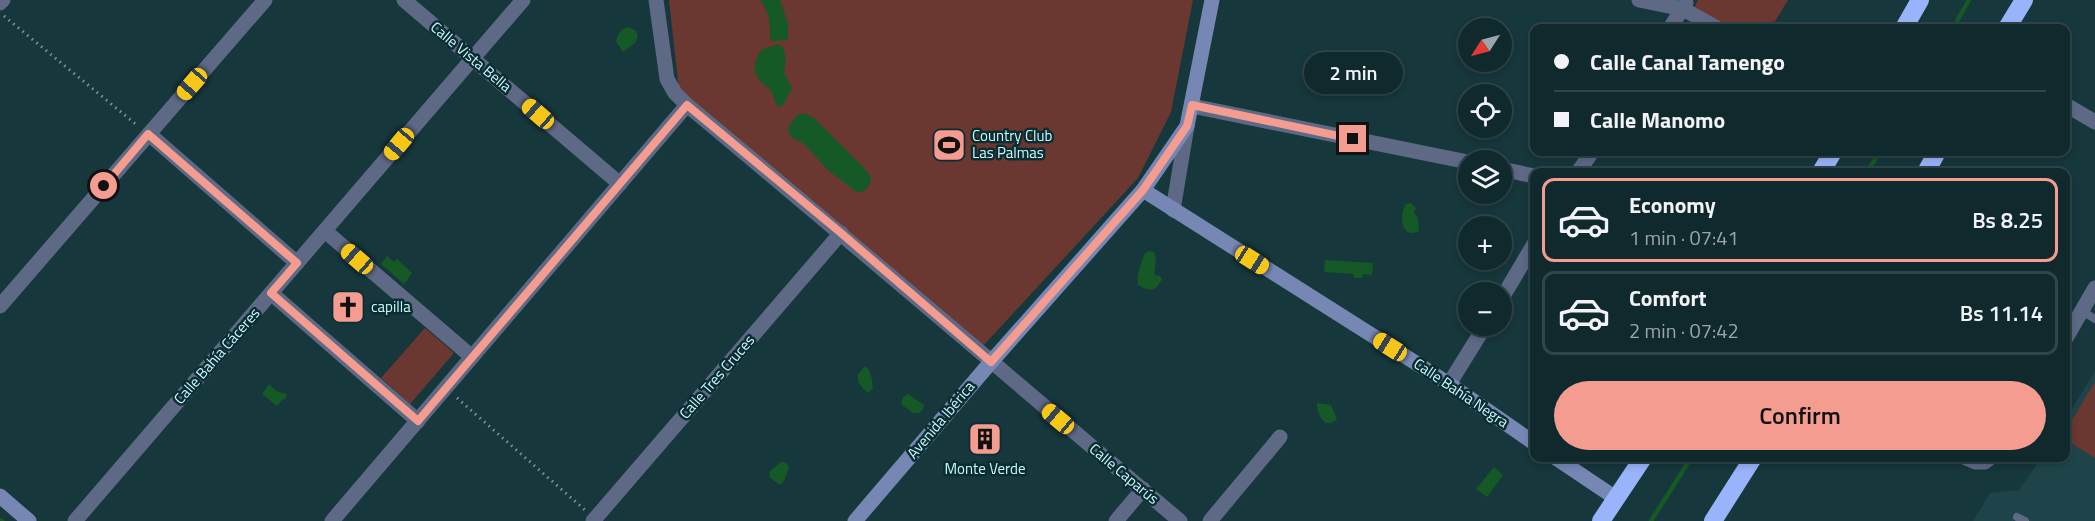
<!DOCTYPE html>
<meta charset="utf-8">
<style>
:root{--surface:#10292d;--page:#193135;--text:#f1f3f6;--muted:#9ca6aa;--line:#304549;--accent:#f59c91}
body{margin:0;font-family:"Titillium Web",sans-serif;background:var(--page);color:var(--text);height:100vh;display:flex;flex-direction:column;font-size:22px;white-space:nowrap}
*{box-sizing:border-box;margin:0}
p{font-size:20px;color:var(--muted)}
.icon{flex:none;width:33px;height:33px;fill:none;stroke:currentColor;stroke-width:2;stroke-linecap:round;stroke-linejoin:round}
.map{position:relative;flex:1;overflow:hidden}
.side{position:absolute;left:1530px;top:168px;width:540px;height:294px;display:flex;flex-direction:column;background:var(--surface);border-radius:12px;box-shadow:0 3px 9px #0003,0 0 0 2px var(--line)}
.side>*{flex:none}
.top-card{position:absolute;left:1530px;top:24px;width:540px;height:132px;border-radius:12px;box-shadow:0 3px 9px #0003,0 0 0 2px var(--line);display:grid;align-content:center;height:132px;padding:0 24px;background:var(--surface)}
.needle{width:39px;rotate:234deg}
.controls{position:absolute;left:1458px;top:18px;display:grid;gap:12px}
.controls a{display:grid;place-items:center;width:54px;height:54px;border-radius:50%;background:var(--surface);box-shadow:0 3px 9px #0003,0 0 0 2px var(--line);font-size:30px}
.end{position:absolute;width:27px;height:27px;margin:-14px;border:8px solid #f59c91;background:#111;box-shadow:0 0 0 3px #111}
.from{border-radius:50%}
.bubble{position:absolute;height:42px;border-radius:21px;background:var(--surface);box-shadow:0 3px 9px #0003,0 0 0 2px var(--line);font-size:20px;font-weight:600;line-height:42px;text-align:center}
.car{position:absolute;width:18px;height:36px;margin:-18px -9px;border-radius:8px;box-shadow:0 0 4px 2px #0007;background:linear-gradient(#f5c518 24%,#345 0 40%,#f5c518 0 76%,#345 0 86%,#f5c518 0)}
.top-card b{display:flex;align-items:center;gap:21px;height:57px;font-size:22px}
.top-card b+b{border-top:2px solid var(--line)}
.top-card i{width:15px;height:15px;background:var(--text)}
ul{padding:10px 0 0;list-style:none}
li{display:flex;align-items:center;gap:18px;height:84px;margin:0 12px 9px;padding:0 12px;border:3px solid var(--line);border-radius:12px}
li div{flex:1}
li b{display:block;font-size:22px}
li em{font-style:normal;font-weight:600}
li.active{border-color:var(--accent)}
li>.icon{width:54px;height:54px;stroke-width:1.5}
.action{display:flex;gap:12px;margin-top:auto;padding:12px 24px}
.action a{flex:1;height:69px;border-radius:36px;background:var(--accent);color:#111;font-size:24px;font-weight:600;line-height:69px;text-align:center}
.map>svg:first-child{display:block}
.built{fill:#1e4449}
.green{fill:#6b3731}
.water{fill:#145926}
.lines{fill:none;stroke-linecap:round;stroke-linejoin:round}
.stream{stroke:#145926;stroke-width:4.5}
.path{stroke:#729aa0;stroke-width:3;stroke-dasharray:1.5 4.5;stroke-linecap:butt}
.lane{stroke:#5d6985;stroke-width:8}
.street{stroke:#5d6985;stroke-width:15}
.secondary{stroke:#7687b4;stroke-width:15}
.highway{stroke:#99b4fa;stroke-width:18}
.route{stroke:#f59c91;stroke-width:8}
.labels{text-anchor:middle;stroke-width:5;stroke-linejoin:round;paint-order:stroke}
.street-label{font-size:15px;fill:#c9f8ff;stroke:#0b2d31}
.poi-label{font-size:15px;fill:#c9f8ff;stroke:#0b2d31;text-anchor:start}
</style>
<div class="map">
<svg width="2095" height="521" viewBox="0 0 2095 521">
<rect width="100%" height="100%" fill="#16373c"/>
<path class="built" d="M 2095,371 L 2095,521 L 1973,521 L 1990,493 L 2019,490 L 2041,458 L 2066,458 L 2066,419 Z"/>
<g class="green">
<path d="M 669,0 L 1193,0 L 1171,112 L 1138,178 L 982,347 L 679,90 Z"/>
<path d="M 1698,0 L 1788,0 L 1771,28 L 1727,28 L 1694,8 Z"/>
<path d="M 425,328 L 454,353 L 410,404 L 381,378 Z"/>
<path d="M 2095,382 L 2095,458 L 2066,440 L 2066,430 Z"/>
</g>
<g class="water">
<path d="M 760,0 L 780,0 L 788,24 L 788,40 L 772,41 L 770,39 C 771,25 769,10 760,0 Z"/>
<path d="M 629,27 L 636,31 L 638,37 L 635,43 L 623,52 L 616,42 C 618,33 620,29 629,27 Z"/>
<path d="M 778,44 L 783,47 L 786,59 L 784,72 L 792,89 L 783,105 L 778,107 C 773,102 775,95 770,90 C 767,85 768,89 763,84 C 751,73 754,62 761,50 Z"/>
<path d="M 798,114 L 806,114 L 813,117 L 864,168 L 871,177 C 870,186 867,191 858,193 L 829,171 L 804,144 L 793,138 L 788,132 L 789,126 Z"/>
<path d="M 1411,203 L 1416,208 L 1414,212 L 1418,218 L 1419,231 C 1402,240 1398,216 1406,204 Z"/>
<path d="M 1149,251 L 1154,252 L 1156,258 L 1154,275 L 1160,276 L 1162,279 C 1156,292 1149,292 1138,285 C 1136,273 1141,264 1145,253 Z"/>
<path d="M 387,256 L 394,262 L 397,259 L 412,273 L 404,284 L 381,264 Z"/>
<path d="M 1325,260 L 1373,263 L 1372,275 L 1363,274 L 1362,278 L 1354,278 L 1353,274 L 1324,272 Z"/>
<path d="M 865,366 C 872,372 872,380 873,389 L 867,393 L 858,382 L 858,374 Z"/>
<path d="M 269,384 L 276,391 L 287,394 L 285,399 L 282,400 L 277,406 L 262,394 Z"/>
<path d="M 908,394 L 924,405 L 923,409 L 919,413 L 913,413 L 901,404 L 903,397 Z"/>
<path d="M 1317,403 L 1331,405 L 1337,419 C 1325,431 1317,415 1317,403 Z"/>
<path d="M 781,462 L 787,463 L 789,468 L 784,481 L 780,485 L 769,477 L 770,471 Z"/>
<path d="M 1494,467 L 1503,475 L 1487,497 L 1476,489 Z"/>
</g>
<g class="lines">
<g class="stream">
<path d="M 1953,28 L 1969,0"/>
<path d="M 1867,172 L 1880,152"/>
<path d="M 0,520 L 2,521"/>
<path d="M 1651,521 L 1691,458"/>
</g>
<g class="path">
<path d="M 4,16 L 138,126"/>
<path d="M 457,398 L 585,510"/>
</g>
<g class="lane">
<path d="M 2082,311 L 2095,319"/>
<path d="M 2017,517 L 2025,521"/>
</g>
<g class="street">
<path d="M 404,0 L 620,184"/>
<path d="M 656,0 L 667,79 L 675,93 L 687,105 C 853,243 1016,383 1180,521"/>
<path d="M 1639,0 L 1683,9 L 1717,28"/>
<path d="M 0,3 L 3,0"/>
<path d="M 1670,28 L 1686,3"/>
<path d="M 2066,105 L 2095,122"/>
<path d="M 1192,106 L 1468,162"/>
<path d="M 149,134 L 297,263"/>
<path d="M 1502,169 L 1534,176"/>
<path d="M 1578,172 L 1592,152"/>
<path d="M 1173,210 L 1187,126"/>
<path d="M 325,231 L 472,357"/>
<path d="M 271,293 L 418,421"/>
<path d="M 1502,298 L 1534,244"/>
<path d="M 0,306 L 265,0"/>
<path d="M 2066,338 L 2095,288"/>
<path d="M 1449,384 L 1485,326"/>
<path d="M 1966,458 L 1975,462 L 1985,462 L 1990,458"/>
<path d="M 75,521 L 523,0"/>
<path d="M 332,521 L 687,105"/>
<path d="M 593,521 L 841,233"/>
<path d="M 1116,521 L 1143,489"/>
<path d="M 1210,521 L 1280,437"/>
</g>
<g class="secondary">
<path d="M 1143,190 L 1449,384 L 1534,443"/>
<path d="M 1556,458 L 1617,499"/>
<path d="M 0,496 L 29,521"/>
<path d="M 855,521 L 991,362 L 1143,190 L 1187,126 L 1212,0"/>
</g>
<g class="highway">
<path d="M 1904,28 L 1920,0"/>
<path d="M 2007,28 L 2024,0"/>
<path d="M 1821,172 L 1833,152"/>
<path d="M 1926,172 L 1937,152"/>
<path d="M 1601,521 L 1643,458"/>
<path d="M 1713,521 L 1753,458"/>
</g>
</g>
<g class="lines">
<path class="route" d="M 104,186 L 148,134 L 297,263 L 271,293 L 418,421 L 687,105 L 841,233 L 991,362 L 1143,190 L 1187,126 L 1192,105 L 1353,139"/>
</g>
<defs>
<g id="stadium-square" transform="scale(1.725)"><rect x="-9" y="-9" width="18" height="18" rx="4" fill="#f59c91" stroke="#0b2d31"/><path d="M0-5a6.5 5 0 1 0 0 10a6.5 5 0 1 0 0-10ZM-3.5-1.8h7v3.6h-7Z" fill="#111"/></g>
<g id="church-square" transform="scale(1.725)"><rect x="-9" y="-9" width="18" height="18" rx="4" fill="#f59c91" stroke="#0b2d31"/><path d="M-1.2-6h2.4v3.5h3.3v2.4h-3.3V6h-2.4V-.1h-3.3v-2.4h3.3Z" fill="#111"/></g>
<g id="building-square" transform="scale(1.725)"><rect x="-9" y="-9" width="18" height="18" rx="4" fill="#f59c91" stroke="#0b2d31"/><path d="M-4-6H4V6H1V3H-1V6H-4ZM-2.5-4.3h1.7v1.8h-1.7ZM.8-4.3h1.7v1.8H.8ZM-2.5-1h1.7V.8h-1.7ZM.8-1h1.7V.8H.8Z" fill="#111"/></g>
</defs>
<g fill-rule="evenodd">
<use href="#stadium-square" x="949" y="145"/>
<use href="#church-square" x="348" y="307"/>
<use href="#building-square" x="985" y="439"/>
</g>
<g class="labels">
<g class="street-label">
<text transform="translate(471 57) rotate(40)" y="5">Calle Vista Bella</text>
<text transform="translate(217 356) rotate(-49)" y="5">Calle Bahía Cáceres</text>
<text transform="translate(717 377) rotate(-49)" y="5">Calle Tres Cruces</text>
<text transform="translate(1461 393) rotate(34)" y="5">Calle Bahía Negra</text>
<text transform="translate(941 420) rotate(-50)" y="5">Avenida Ibérica</text>
<text transform="translate(1124 474) rotate(40)" y="5">Calle Caparús</text>
</g>
<g class="poi-label">
<text x="972" y="141">Country Club<tspan x="972" dy="17">Las Palmas</tspan></text>
<text x="371" y="312">capilla</text>
<text x="985" y="474" text-anchor="middle">Monte Verde</text>
</g>
</g>
</svg>
<div class="controls">
<a><svg class="needle" viewBox="-14 -14 28 28"><path d="M0-13l5 13h-10z" fill="#e53935"/><path d="M0 13l5-13h-10z" fill="#9ca6aa"/></svg></a>
<a><svg class="icon" aria-label="locate" viewBox="0 0 24 24"><circle cx="12" cy="12" r="6"/><path d="M12 2v4M12 18v4M2 12h4M18 12h4"/></svg></a>
<a><svg class="icon" aria-label="layers" viewBox="0 0 24 24"><path d="M12 4l9 5-9 5-9-5zM3 14l9 5 9-5"/></svg></a>
<a>+</a>
<a>−</a>
</div>
<i class="end from" style="left:104px;top:186px"></i>
<i class="end" style="left:1353px;top:139px"></i>
<div class="bubble" style="left:1304px;top:52px;width:99px">2 min</div>
<i class="car" style="left:192px;top:84px;rotate:221deg"></i>
<i class="car" style="left:538px;top:114px;rotate:311deg"></i>
<i class="car" style="left:399px;top:144px;rotate:220deg"></i>
<i class="car" style="left:357px;top:259px;rotate:311deg"></i>
<i class="car" style="left:1252px;top:260px;rotate:122deg"></i>
<i class="car" style="left:1390px;top:347px;rotate:302deg"></i>
<i class="car" style="left:1058px;top:419px;rotate:310deg"></i>
<div class="top-card">
<b><i class="from"></i>Calle Canal Tamengo</b>
<b><i></i>Calle Manomo</b>
</div>
<section class="side">
<ul>
<li class="active"><svg class="icon" aria-label="car" viewBox="0 0 24 24"><path d="M5 17H2v-5l4-1 3-4h7l3 4 3 1v5h-3M9 17h6M6 11h13"/><circle cx="7" cy="17" r="2"/><circle cx="17" cy="17" r="2"/></svg><div><b>Economy</b><p>1 min · 07:41</p></div><em>Bs 8.25</em></li>
<li><svg class="icon" aria-label="car" viewBox="0 0 24 24"><path d="M5 17H2v-5l4-1 3-4h7l3 4 3 1v5h-3M9 17h6M6 11h13"/><circle cx="7" cy="17" r="2"/><circle cx="17" cy="17" r="2"/></svg><div><b>Comfort</b><p>2 min · 07:42</p></div><em>Bs 11.14</em></li>
</ul>
<div class="action"><a>Confirm</a></div>
</section>
</div>
